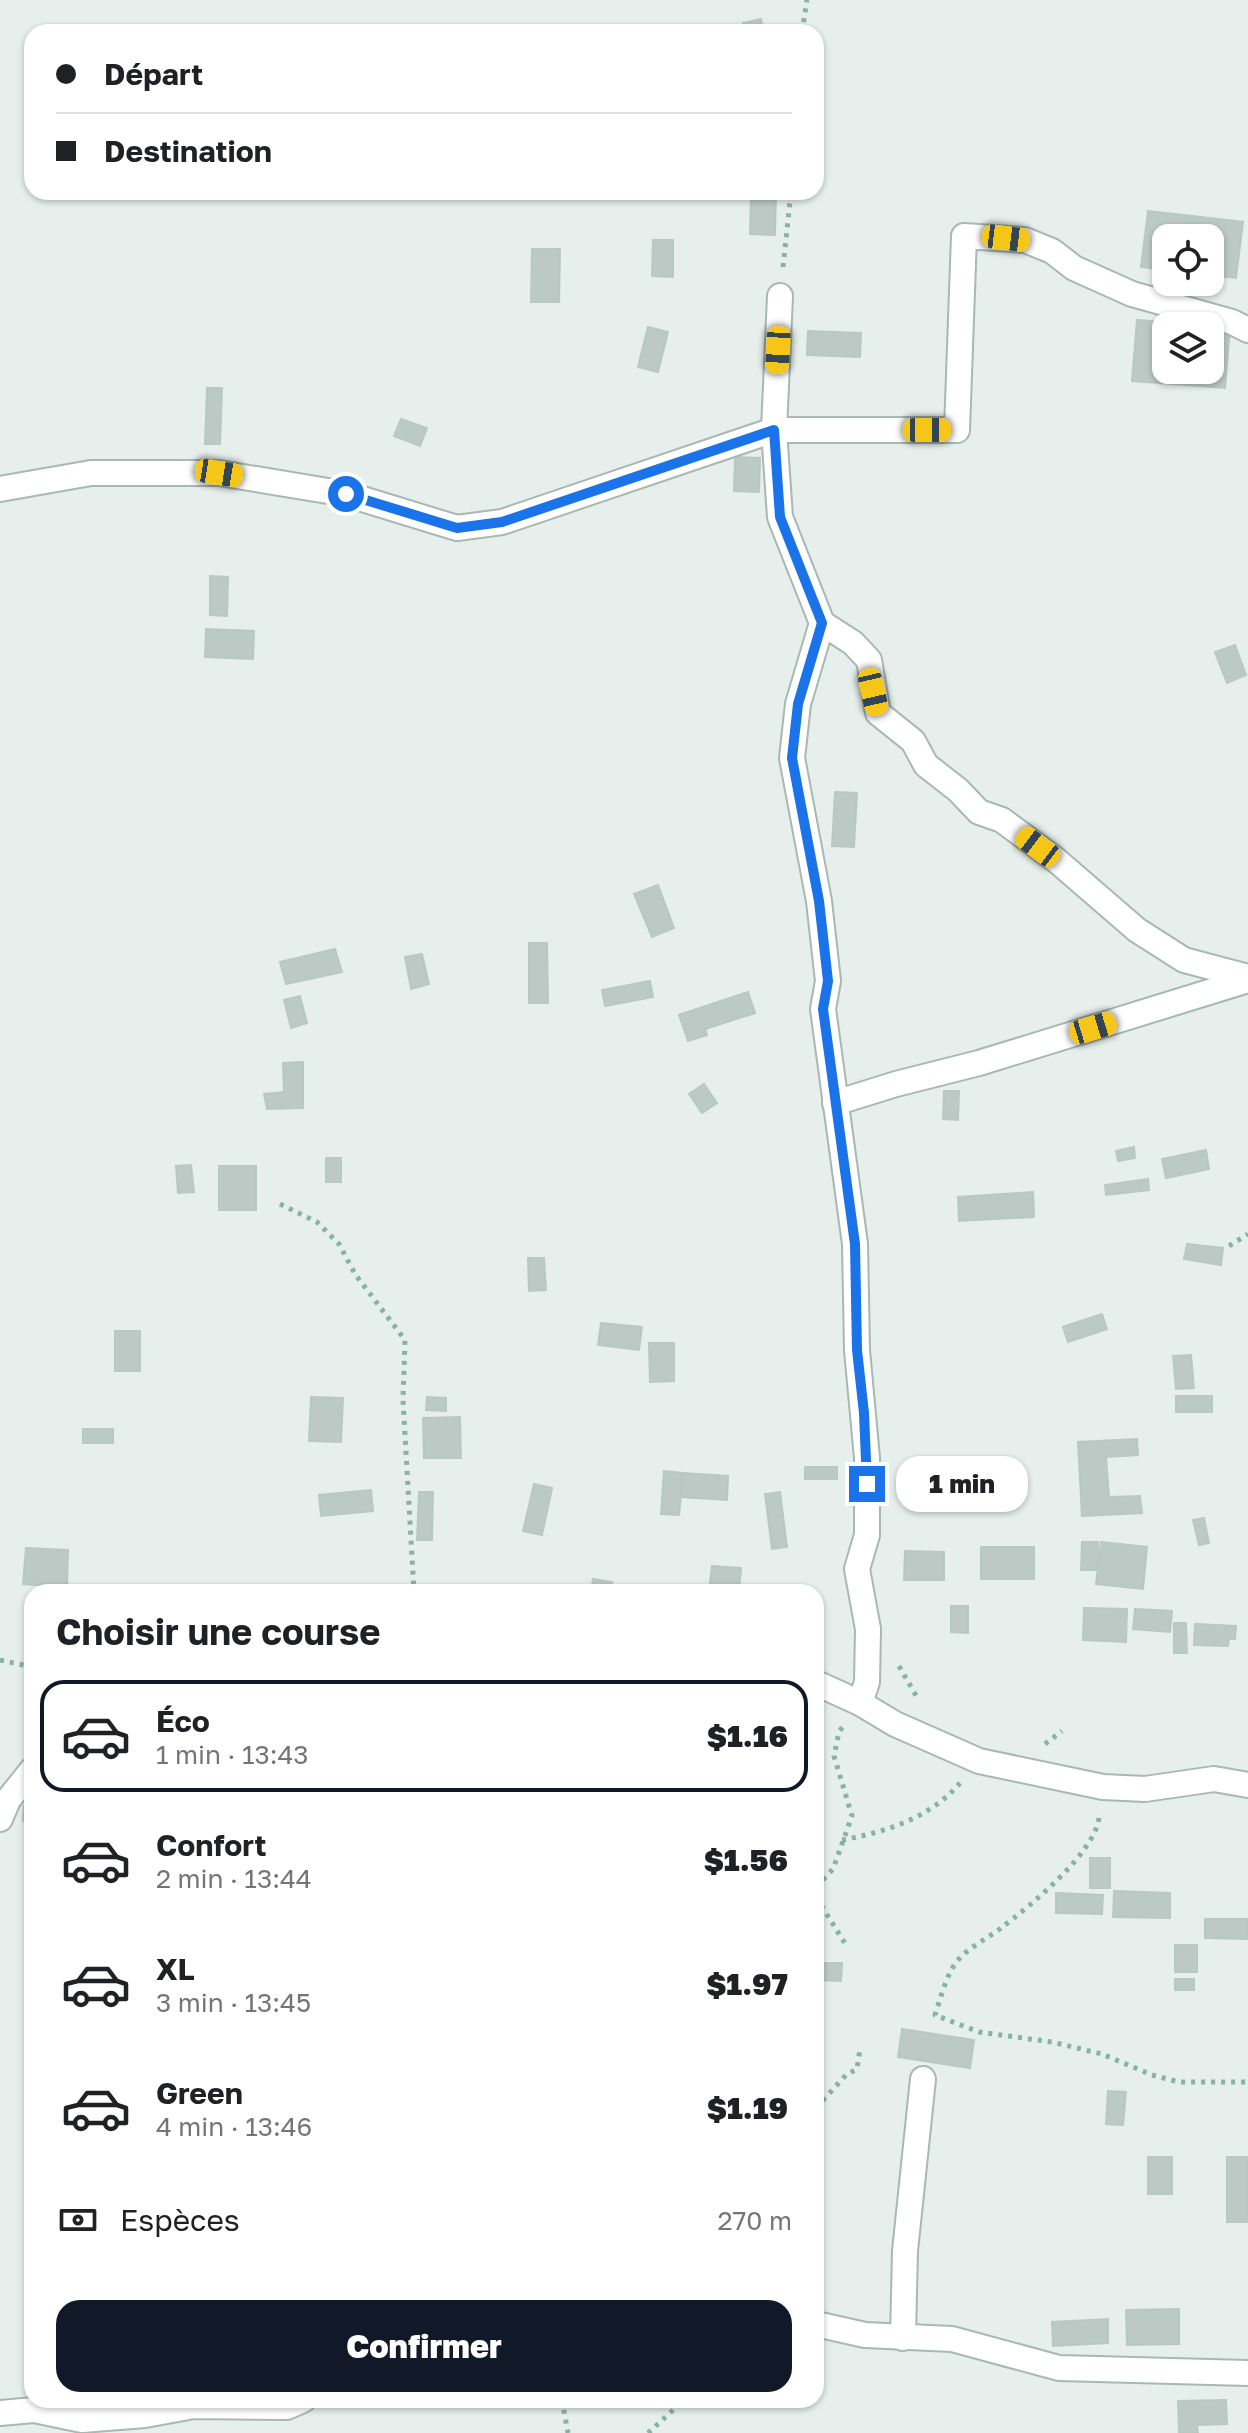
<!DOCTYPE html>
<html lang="fr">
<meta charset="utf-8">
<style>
:root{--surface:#fff;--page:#f2f2f2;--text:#202124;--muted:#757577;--line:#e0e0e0;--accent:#111827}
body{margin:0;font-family:"Golos Text",sans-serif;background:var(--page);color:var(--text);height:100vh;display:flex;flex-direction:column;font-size:30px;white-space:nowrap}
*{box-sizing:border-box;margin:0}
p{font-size:26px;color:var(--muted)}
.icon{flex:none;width:44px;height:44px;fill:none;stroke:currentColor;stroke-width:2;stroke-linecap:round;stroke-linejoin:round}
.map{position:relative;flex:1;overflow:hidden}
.side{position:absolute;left:24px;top:1584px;width:800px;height:824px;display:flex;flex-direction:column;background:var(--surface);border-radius:24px;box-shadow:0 2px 6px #0004}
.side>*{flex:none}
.hud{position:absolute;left:24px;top:24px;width:800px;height:176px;border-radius:24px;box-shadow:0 2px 6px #0004;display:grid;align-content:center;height:176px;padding:0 32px;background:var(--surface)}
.controls{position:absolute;left:1152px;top:224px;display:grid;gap:16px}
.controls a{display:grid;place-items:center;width:72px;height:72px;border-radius:16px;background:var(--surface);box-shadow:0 2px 6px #0004;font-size:40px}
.end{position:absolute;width:36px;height:36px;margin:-18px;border:10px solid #1a73e8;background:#fff;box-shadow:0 0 0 4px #fff}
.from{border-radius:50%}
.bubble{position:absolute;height:56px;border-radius:24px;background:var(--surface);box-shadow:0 2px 6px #0004;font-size:26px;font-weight:800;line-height:56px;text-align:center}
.car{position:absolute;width:24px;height:48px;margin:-24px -12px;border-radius:10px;box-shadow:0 0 6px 2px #0007;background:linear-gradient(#f5c518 24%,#345 0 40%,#f5c518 0 76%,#345 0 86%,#f5c518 0)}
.hud b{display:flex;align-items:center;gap:28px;height:76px;font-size:30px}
.hud b+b{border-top:2px solid var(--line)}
.hud i{width:20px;height:20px;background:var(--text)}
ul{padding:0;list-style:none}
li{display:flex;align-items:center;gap:24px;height:112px;margin:0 16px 12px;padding:0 16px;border:4px solid transparent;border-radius:24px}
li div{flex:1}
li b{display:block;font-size:30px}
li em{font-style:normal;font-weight:800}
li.active{border-color:var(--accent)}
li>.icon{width:72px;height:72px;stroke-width:1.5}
h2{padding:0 32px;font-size:36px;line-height:96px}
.pay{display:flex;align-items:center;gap:20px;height:88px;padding:0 32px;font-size:30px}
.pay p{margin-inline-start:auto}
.primary-button{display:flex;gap:16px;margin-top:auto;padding:16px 32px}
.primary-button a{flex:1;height:92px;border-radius:24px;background:var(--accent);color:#fff;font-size:32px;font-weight:800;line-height:92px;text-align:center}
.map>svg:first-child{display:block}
.building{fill:#bbcac4;stroke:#b8c9c2;stroke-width:2;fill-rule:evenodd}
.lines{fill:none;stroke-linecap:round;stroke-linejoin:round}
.minor-casing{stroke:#a8b8b2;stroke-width:28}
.path{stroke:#86b3a5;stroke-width:5;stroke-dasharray:4 6;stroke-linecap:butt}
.minor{stroke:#fff;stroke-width:24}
.route{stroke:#1a73e8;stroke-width:10}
</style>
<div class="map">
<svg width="1248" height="2433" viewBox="0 0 1248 2433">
<rect width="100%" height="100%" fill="#e6efeb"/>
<g class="building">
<path d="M 761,19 L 763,32 L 745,32 L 743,23 Z"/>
<path d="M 751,192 L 776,192 L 775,235 L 750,234 Z"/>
<path d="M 1148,211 L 1243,222 L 1236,278 L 1210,275 L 1210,238 L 1166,238 L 1166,270 L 1141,267 Z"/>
<path d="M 653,240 L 673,240 L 673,277 L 652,276 Z"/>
<path d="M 532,249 L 560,249 L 559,302 L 531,302 Z"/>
<path d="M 1137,320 L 1230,327 L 1225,388 L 1132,381 ZM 1166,326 L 1210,326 L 1210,370 L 1166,370 Z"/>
<path d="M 648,327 L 668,332 L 658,372 L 638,367 Z"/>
<path d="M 808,331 L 861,333 L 860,357 L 807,355 Z"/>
<path d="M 207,388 L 222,388 L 220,444 L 205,444 Z"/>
<path d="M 401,419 L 427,428 L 420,446 L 394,436 Z"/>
<path d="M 735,457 L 760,458 L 759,492 L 734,491 Z"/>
<path d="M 210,576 L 228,577 L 227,616 L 210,615 Z"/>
<path d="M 206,629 L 254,631 L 253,659 L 205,657 Z"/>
<path d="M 1235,645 L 1246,675 L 1227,683 L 1215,652 Z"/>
<path d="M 835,792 L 857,793 L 854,847 L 832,846 Z"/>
<path d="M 658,885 L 674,928 L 652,937 L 634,894 Z"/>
<path d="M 529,943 L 547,943 L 548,1003 L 529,1003 Z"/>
<path d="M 335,949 L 342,972 L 286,984 L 280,962 Z"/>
<path d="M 422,954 L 429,984 L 411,989 L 405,957 Z"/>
<path d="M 650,981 L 653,997 L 605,1006 L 602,990 Z"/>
<path d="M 748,992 L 755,1013 L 705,1029 L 707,1035 L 688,1041 L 679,1015 Z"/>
<path d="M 300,996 L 307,1023 L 291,1028 L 284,1000 Z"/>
<path d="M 303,1062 L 303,1108 L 267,1109 L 264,1094 L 284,1092 L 283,1063 Z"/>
<path d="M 704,1084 L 717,1103 L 702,1113 L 689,1094 Z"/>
<path d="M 944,1091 L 959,1091 L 958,1120 L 943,1119 Z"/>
<path d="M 1134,1147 L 1135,1158 L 1118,1161 L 1116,1151 Z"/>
<path d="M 1206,1150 L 1209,1169 L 1166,1178 L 1162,1159 Z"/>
<rect x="326" y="1158" width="15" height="24"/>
<path d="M 191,1165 L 194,1192 L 178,1193 L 176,1166 Z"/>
<rect x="219" y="1166" width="37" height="44"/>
<path d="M 1148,1179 L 1149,1190 L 1106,1195 L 1105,1185 Z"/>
<path d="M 1033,1192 L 1034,1217 L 959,1221 L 958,1197 Z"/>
<path d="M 1187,1244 L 1223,1248 L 1221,1265 L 1184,1259 Z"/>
<path d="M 528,1258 L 544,1258 L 546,1290 L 529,1291 Z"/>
<path d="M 1102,1314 L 1107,1329 L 1068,1342 L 1063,1327 Z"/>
<path d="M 601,1323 L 642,1327 L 639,1350 L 598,1345 Z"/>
<rect x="115" y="1331" width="25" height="40"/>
<path d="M 649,1343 L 674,1343 L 674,1381 L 650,1382 Z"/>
<path d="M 1191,1355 L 1194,1388 L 1176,1389 L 1173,1356 Z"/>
<rect x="1176" y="1396" width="36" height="16"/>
<path d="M 311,1397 L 343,1398 L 341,1442 L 309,1441 Z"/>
<path d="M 427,1397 L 446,1398 L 446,1411 L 426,1410 Z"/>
<path d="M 460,1417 L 461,1458 L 424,1458 L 423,1418 Z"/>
<rect x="83" y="1429" width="30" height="14"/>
<path d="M 1137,1439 L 1138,1455 L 1106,1457 L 1109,1497 L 1140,1496 L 1142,1513 L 1082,1516 L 1078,1442 Z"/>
<rect x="805" y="1467" width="32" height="12"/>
<path d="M 664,1471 L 683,1473 L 679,1515 L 661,1514 Z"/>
<path d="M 683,1473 L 728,1476 L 727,1500 L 681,1497 Z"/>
<path d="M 534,1484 L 552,1488 L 542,1535 L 523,1531 Z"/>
<path d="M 371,1490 L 373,1511 L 321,1516 L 319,1495 Z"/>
<path d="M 419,1492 L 433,1492 L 432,1540 L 417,1540 Z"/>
<path d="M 780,1492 L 787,1547 L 772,1549 L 765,1494 Z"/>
<path d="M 1204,1518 L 1209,1543 L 1199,1545 L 1193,1520 Z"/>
<path d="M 1082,1542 L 1098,1542 L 1098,1570 L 1081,1570 Z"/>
<path d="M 1101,1542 L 1147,1547 L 1143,1589 L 1096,1584 Z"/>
<rect x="981" y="1547" width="53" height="32"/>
<path d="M 26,1548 L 68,1550 L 67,1587 L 23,1584 Z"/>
<path d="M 905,1551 L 944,1552 L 944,1580 L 904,1580 Z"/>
<path d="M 712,1566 L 741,1568 L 739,1592 L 709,1592 Z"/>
<path d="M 593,1579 L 612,1582 L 611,1592 L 591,1592 Z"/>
<path d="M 951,1606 L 968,1606 L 968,1633 L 951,1632 Z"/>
<path d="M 1084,1608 L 1127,1609 L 1126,1642 L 1083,1640 Z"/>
<path d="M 1135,1609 L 1172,1611 L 1170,1632 L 1133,1629 Z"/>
<path d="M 1174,1623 L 1186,1623 L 1187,1653 L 1174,1653 Z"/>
<path d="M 1195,1624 L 1236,1626 L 1235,1639 L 1229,1639 L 1228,1646 L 1194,1645 Z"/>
<path d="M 24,1806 L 32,1806 L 32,1821 L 23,1821 Z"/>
<rect x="1090" y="1858" width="20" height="30"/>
<path d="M 1114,1891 L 1170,1893 L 1170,1918 L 1113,1917 Z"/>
<path d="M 1056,1893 L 1103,1895 L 1102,1914 L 1056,1913 Z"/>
<path d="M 1205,1919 L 1248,1919 L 1248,1939 L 1205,1938 Z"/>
<rect x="1175" y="1945" width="22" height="27"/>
<path d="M 816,1963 L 842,1963 L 841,1981 L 816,1980 Z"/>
<rect x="1175" y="1979" width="19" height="11"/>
<path d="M 902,2029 L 974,2040 L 970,2068 L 898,2057 Z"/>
<path d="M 1108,2091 L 1126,2092 L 1123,2125 L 1106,2124 Z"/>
<rect x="1148" y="2157" width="24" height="37"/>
<rect x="1227" y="2157" width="21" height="65"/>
<path d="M 1179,2309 L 1179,2344 L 1127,2345 L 1126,2310 Z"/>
<path d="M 1108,2319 L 1108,2343 L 1053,2346 L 1052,2322 Z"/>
<path d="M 1226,2400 L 1227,2424 L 1197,2425 L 1198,2433 L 1179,2433 L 1178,2401 Z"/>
</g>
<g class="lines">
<g class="minor-casing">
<g id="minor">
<path d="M 780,296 L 774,430 L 780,517 L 822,623 L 798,704 L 792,758 L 819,901 L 828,981 L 823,1009 L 855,1244 L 857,1350 L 867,1458 L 867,1535 L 857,1569 L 868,1629 L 867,1682 L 860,1703"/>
<path d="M 0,489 L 91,473 L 219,473 L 346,494 L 457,528 L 502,522 L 774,430 L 957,430 L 964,236 L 1025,240 L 1052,251 L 1074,268 L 1132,294 L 1232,322 L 1248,330"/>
<path d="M 822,623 L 853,643 L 869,660 L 878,713 L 913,741 L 926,765 L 958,790 L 979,812 L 1002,820 L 1056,860 L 1137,930 L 1184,960 L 1248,977"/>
<path d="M 835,1103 L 896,1084 L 979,1063 L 1248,980"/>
<path d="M 816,1683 L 860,1703 L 895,1724 L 979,1761 L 1103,1787 L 1145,1789 L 1214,1779 L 1248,1785"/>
<path d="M 0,1819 L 8,1800 L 32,1770"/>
<path d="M 816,2324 L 865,2335 L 952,2339 L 1059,2368 L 1248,2373"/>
<path d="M 903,2338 L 905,2251 L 923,2079"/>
<path d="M 0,2413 L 34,2410 L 82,2420 L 145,2415 L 194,2406 L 287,2407 L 303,2400"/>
</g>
</g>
<g class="path">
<path d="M 802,32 L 807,0"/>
<path d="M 783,267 L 791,192"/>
<path d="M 280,1204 L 317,1222 L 339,1244 L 355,1274 L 405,1340 L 403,1400 L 414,1592"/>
<path d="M 1229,1246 L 1248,1234"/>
<path d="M 0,1660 L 32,1667"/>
<path d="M 899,1666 L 918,1699"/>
<path d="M 1045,1744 L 1062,1731"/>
<path d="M 1099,1818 C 1094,1854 1030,1906 1001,1928 C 988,1938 971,1946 960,1958 C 947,1971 941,1997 935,2015 L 979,2032 L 1052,2042 L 1102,2054 L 1152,2075 L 1179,2082 L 1248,2082"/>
<path d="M 842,1840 C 886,1832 930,1818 960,1783"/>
<path d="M 816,1887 L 833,1869 L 852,1816 L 834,1756 L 839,1732 L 843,1726"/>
<path d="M 816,1897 L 846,1945"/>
<path d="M 816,2108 L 846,2075 L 857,2069 L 860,2049"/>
<path d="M 562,2400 L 568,2433"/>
<path d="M 648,2433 L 684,2400"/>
</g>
<use href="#minor" class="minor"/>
</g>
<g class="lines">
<path class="route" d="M 346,494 L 457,528 L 502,522 L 774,430 L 780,517 L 822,623 L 798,704 L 792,758 L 819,901 L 828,981 L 823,1009 L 855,1244 L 857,1350 L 864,1413 L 867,1484"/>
</g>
</svg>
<div class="controls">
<a><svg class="icon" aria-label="locate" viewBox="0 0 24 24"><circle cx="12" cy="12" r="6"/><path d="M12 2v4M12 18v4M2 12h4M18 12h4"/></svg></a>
<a><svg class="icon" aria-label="layers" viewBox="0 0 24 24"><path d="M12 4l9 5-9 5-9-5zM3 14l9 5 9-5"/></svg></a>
</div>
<i class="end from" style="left:346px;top:494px"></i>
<i class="end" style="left:867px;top:1484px"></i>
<div class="bubble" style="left:896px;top:1456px;width:132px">1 min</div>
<i class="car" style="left:1006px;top:238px;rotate:97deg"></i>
<i class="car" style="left:778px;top:350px;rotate:183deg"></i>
<i class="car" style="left:927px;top:430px;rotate:90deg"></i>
<i class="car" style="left:219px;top:473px;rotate:99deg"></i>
<i class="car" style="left:873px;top:692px;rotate:167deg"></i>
<i class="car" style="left:1038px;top:847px;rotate:307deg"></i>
<i class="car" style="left:1093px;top:1028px;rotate:73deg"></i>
<div class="hud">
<b><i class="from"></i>Départ</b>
<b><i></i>Destination</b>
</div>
<section class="side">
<h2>Choisir une course</h2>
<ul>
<li class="active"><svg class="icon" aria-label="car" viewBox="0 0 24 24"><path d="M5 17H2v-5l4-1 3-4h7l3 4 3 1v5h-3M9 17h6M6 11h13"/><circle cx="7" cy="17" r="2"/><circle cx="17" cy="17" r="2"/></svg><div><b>Éco</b><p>1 min · 13:43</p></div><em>$1.16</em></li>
<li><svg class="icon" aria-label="car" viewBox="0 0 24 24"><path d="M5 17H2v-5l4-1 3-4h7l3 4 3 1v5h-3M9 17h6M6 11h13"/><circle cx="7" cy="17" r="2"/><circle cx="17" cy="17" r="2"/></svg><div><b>Confort</b><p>2 min · 13:44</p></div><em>$1.56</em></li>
<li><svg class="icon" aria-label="car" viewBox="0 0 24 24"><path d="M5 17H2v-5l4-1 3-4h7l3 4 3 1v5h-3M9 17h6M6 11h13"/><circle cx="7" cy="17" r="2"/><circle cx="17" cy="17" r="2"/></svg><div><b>XL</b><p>3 min · 13:45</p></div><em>$1.97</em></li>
<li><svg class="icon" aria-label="car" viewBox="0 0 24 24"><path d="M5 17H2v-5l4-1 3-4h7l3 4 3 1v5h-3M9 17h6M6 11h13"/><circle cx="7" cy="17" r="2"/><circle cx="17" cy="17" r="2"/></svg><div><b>Green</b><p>4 min · 13:46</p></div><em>$1.19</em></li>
</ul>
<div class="pay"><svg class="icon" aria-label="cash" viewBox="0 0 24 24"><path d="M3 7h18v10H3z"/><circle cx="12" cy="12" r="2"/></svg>Espèces<p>270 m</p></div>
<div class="primary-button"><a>Confirmer</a></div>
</section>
</div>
